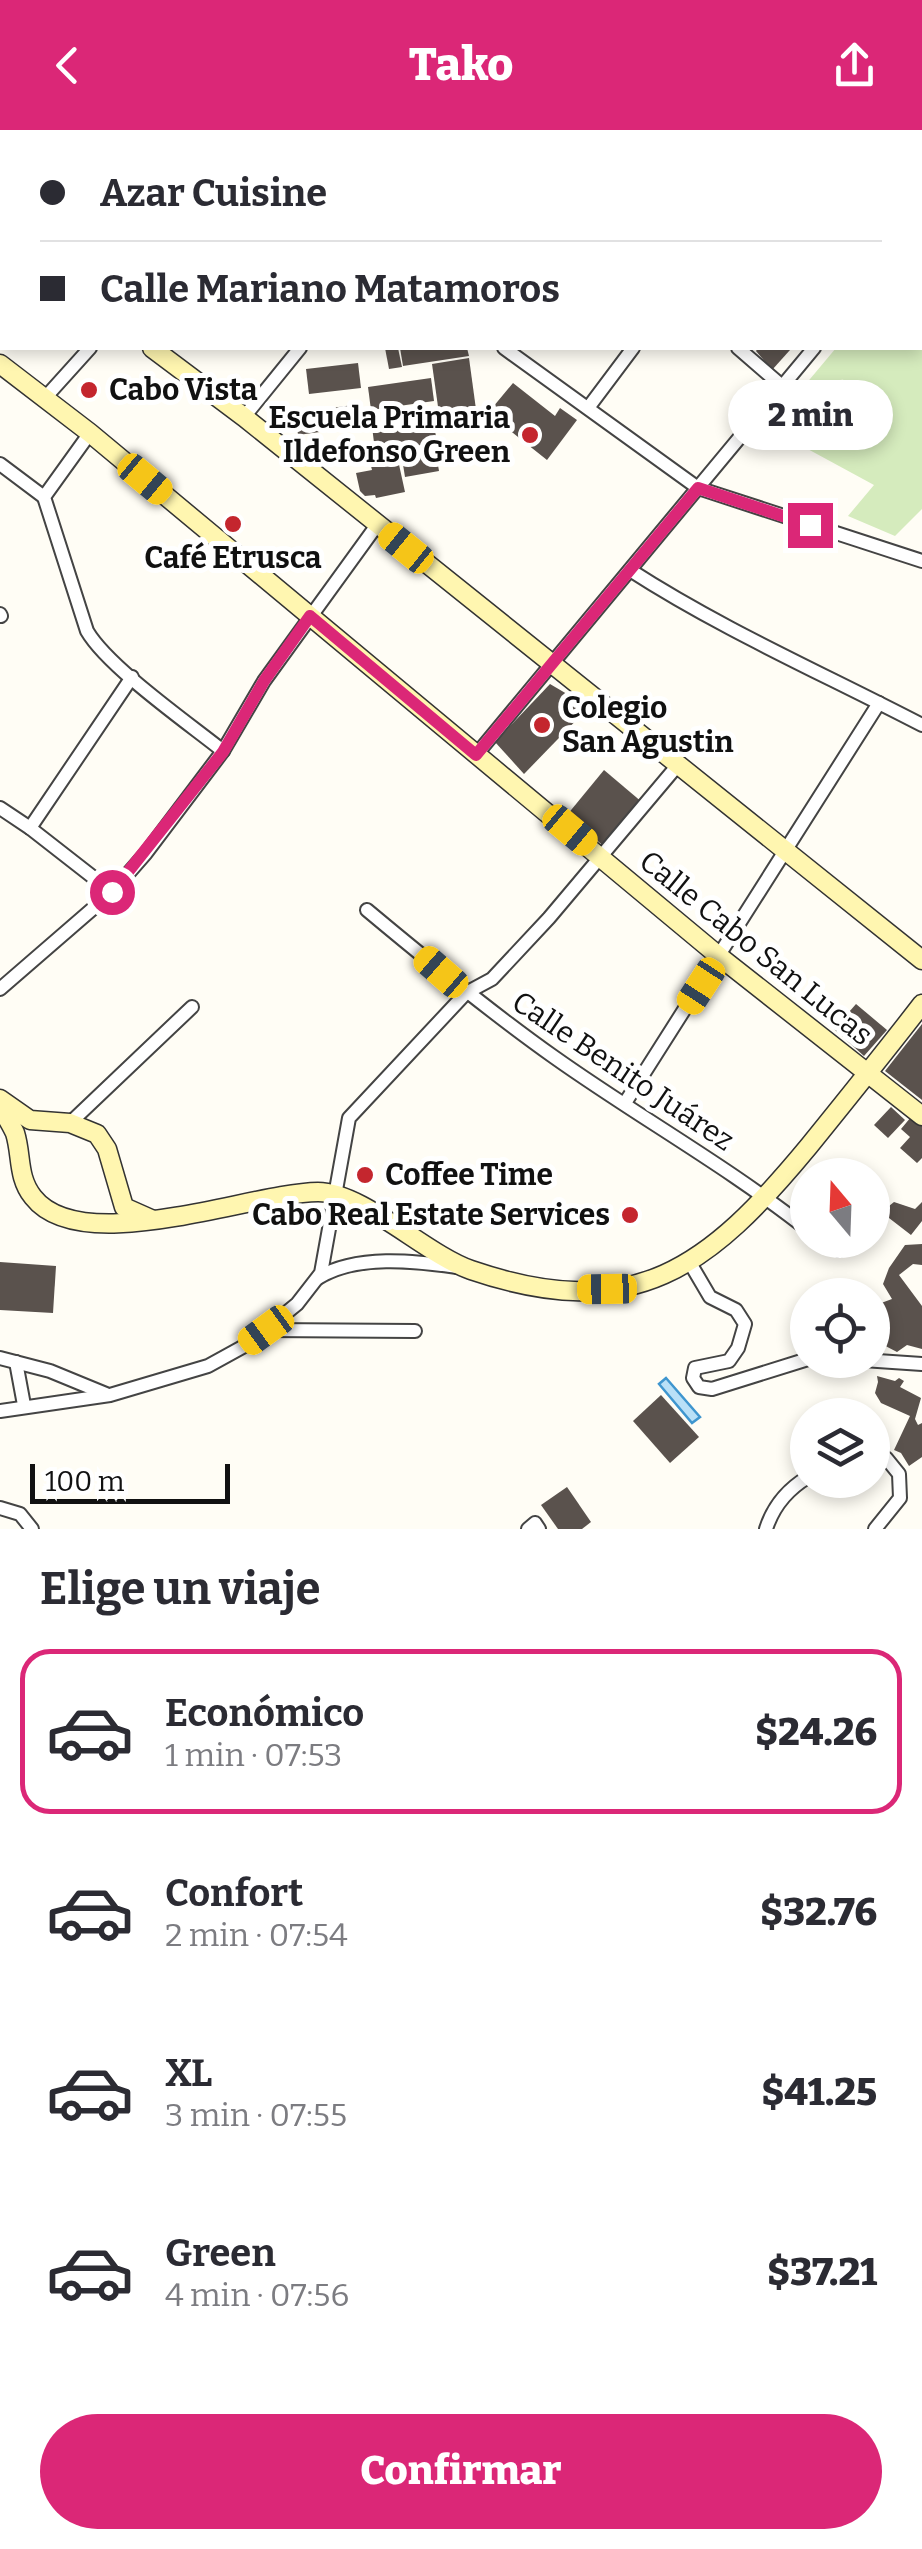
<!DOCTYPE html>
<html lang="es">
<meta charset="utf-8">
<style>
:root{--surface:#fff;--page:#f2f2f3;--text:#2b2b33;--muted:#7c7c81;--line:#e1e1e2;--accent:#db2777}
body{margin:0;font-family:Bitter,serif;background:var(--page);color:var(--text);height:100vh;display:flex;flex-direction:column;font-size:38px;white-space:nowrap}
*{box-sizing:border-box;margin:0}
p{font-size:32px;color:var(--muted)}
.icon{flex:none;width:55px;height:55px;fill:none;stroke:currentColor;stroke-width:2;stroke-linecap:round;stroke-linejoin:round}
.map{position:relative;height:1399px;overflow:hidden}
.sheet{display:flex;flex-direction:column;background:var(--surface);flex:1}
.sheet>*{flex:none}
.hud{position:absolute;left:0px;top:0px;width:922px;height:220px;box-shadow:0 5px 15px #0003;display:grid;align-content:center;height:220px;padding:0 40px;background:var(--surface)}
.needle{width:65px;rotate:341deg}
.fabs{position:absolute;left:790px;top:1028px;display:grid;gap:20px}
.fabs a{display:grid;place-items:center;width:100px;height:100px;border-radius:50%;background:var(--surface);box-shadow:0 5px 15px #0003;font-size:50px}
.scale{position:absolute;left:30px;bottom:25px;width:200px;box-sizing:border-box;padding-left:10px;border:5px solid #111;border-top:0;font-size:28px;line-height:35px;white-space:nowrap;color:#111;-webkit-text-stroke:8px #fff;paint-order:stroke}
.end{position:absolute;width:45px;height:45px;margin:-22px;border:12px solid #db2777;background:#fff;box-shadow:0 0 0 5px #fff}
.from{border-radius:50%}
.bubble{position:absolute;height:70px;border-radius:35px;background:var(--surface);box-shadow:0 5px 15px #0003;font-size:32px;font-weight:800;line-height:70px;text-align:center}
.car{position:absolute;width:30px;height:60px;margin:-30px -15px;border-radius:12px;box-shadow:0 0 8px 2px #0007;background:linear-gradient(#f5c518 24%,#345 0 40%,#f5c518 0 76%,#345 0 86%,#f5c518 0)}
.hud b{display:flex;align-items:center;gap:35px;height:95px;font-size:38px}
.hud b+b{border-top:2px solid var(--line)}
.hud i{width:25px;height:25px;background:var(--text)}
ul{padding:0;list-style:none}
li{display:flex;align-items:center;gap:30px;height:165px;margin:0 20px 15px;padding:0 20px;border:5px solid transparent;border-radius:30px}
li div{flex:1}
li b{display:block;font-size:38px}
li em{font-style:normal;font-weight:800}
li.selected{border-color:var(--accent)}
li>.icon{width:90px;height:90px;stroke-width:1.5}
h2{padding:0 40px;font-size:45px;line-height:120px}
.button{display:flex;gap:20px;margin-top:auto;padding:20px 40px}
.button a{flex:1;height:115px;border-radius:60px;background:var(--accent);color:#fff;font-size:40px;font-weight:800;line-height:115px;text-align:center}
header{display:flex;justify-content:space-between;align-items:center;height:130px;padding:0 40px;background:var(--accent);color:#fff;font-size:45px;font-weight:800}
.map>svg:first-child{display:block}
.green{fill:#d5ebbd}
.pitch{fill:#e6f2cf}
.water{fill:#b9e0f7;stroke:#3f96cf;stroke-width:2.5}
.building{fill:#5a524d}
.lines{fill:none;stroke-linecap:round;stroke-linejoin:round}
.street-casing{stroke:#444;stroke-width:16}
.secondary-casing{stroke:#333;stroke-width:21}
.street{stroke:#fff;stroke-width:12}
.secondary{stroke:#fff6b0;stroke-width:18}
.route{stroke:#db2777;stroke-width:12}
.poi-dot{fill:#c4262e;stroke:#fff;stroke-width:4}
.labels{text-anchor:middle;stroke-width:10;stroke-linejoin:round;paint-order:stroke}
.poi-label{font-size:30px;font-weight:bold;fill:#111;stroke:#fff;text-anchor:start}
.street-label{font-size:30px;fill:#111;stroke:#fff}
</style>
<header><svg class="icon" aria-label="back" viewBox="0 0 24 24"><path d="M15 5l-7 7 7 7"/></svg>Tako<svg class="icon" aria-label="share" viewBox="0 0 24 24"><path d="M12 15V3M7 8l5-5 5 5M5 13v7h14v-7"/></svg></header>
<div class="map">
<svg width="922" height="1399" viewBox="0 0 922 1399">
<rect width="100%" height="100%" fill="#fffdf5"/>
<path class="green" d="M 922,112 L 922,379 L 895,406 L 848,386 L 874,355 L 769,298 L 836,218 L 920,218 Z"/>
<path class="pitch" d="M 843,249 L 859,300 L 832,309 L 816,258 Z"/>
<path class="water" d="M 666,1248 L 700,1287 L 692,1293 L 659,1254 Z"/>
<g class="building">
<path d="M 385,218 L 398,218 L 402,237 L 389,239 Z"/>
<path d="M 400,218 L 467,218 L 469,226 L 403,236 Z"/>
<path d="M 758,218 L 786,218 L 790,220 L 772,240 L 756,221 Z"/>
<path d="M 469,228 L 478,294 L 441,298 L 432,234 Z"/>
<path d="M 358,233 L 361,258 L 309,264 L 306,239 Z"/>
<path d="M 431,248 L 434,271 L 371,280 L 368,257 Z"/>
<path d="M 513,253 L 555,286 L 560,278 L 577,290 L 547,330 L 488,283 Z"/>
<path d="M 353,275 L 356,297 L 298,305 L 295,283 Z"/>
<path d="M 433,288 L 437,313 L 375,321 L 372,296 Z"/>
<path d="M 435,317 L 439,341 L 405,347 L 401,322 Z"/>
<path d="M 398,330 L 405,362 L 376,368 L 375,365 L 365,366 L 360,361 L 356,343 L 372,340 L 371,336 Z"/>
<path d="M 550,554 L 589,577 L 524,644 L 495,612 Z"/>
<path d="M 604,640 L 643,673 L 606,718 L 567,685 Z"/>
<path d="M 856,874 L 887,900 L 864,926 L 834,899 Z"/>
<path d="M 922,894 L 922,970 L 885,941 Z"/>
<path d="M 891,977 L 905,990 L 888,1008 L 874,995 Z"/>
<path d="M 911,987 L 922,996 L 922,1028 L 917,1033 L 900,1018 L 910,1007 L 901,999 Z"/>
<path d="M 894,1072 L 915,1079 L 922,1072 L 922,1091 L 911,1105 L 889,1088 L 889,1076 Z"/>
<path d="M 922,1114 L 922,1135 L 913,1134 L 899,1145 L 922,1176 L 922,1219 L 907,1215 L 897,1222 L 872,1209 L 872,1190 L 877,1188 L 873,1176 L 892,1169 L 883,1154 L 889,1138 L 905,1115 Z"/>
<path d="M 0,1132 L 56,1136 L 53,1183 L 0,1180 Z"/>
<path d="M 877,1246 L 895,1251 L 899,1248 L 904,1251 L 900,1257 L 921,1268 L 915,1289 L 918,1295 L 922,1293 L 922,1327 L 909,1336 L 901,1323 L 894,1320 L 910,1286 L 881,1273 L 875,1263 L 878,1252 Z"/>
<path d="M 661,1265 L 699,1307 L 670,1333 L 633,1291 Z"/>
<path d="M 567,1357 L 591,1392 L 582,1399 L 558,1399 L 541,1375 Z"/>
</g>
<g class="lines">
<g class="street-casing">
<g id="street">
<path d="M 216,0 L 219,2"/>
<path d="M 477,0 L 480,2"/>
<path d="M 854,0 L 856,2"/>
<path d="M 277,2 L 279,0"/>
<path d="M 621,2 L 623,0"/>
<path d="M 793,2 L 795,0"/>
<path d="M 0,5 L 4,0"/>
<path d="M 920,82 L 922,85"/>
<path d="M 504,218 L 698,358 L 922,431"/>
<path d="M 738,218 L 782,256"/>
<path d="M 44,269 L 90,218"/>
<path d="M 588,278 L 633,218"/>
<path d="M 244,287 L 300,218"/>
<path d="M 90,303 L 44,367 L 87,501 C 108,537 188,593 223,621"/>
<path d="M 0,334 L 44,367"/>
<path d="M 630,440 C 723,500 824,544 922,595"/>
<path d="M 0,484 L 1,486"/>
<path d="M 476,625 L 814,218"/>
<path d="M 0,678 L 30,698 L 112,762"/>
<path d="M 30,698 L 132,547"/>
<path d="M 367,780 C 428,831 489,881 554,927 C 637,986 727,1036 808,1100"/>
<path d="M 0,859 L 112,762 L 146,723 L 223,621 L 264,551 L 377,395"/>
<path d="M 625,973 L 879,573"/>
<path d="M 70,993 L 192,877"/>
<path d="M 823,1110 L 839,1120"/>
<path d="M 690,1133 L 710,1167 L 736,1180 L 745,1194 L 738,1218 L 729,1231 L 695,1238 L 693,1248 L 699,1257 L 712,1259 L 808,1229"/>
<path d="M 318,1148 C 356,1124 415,1131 457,1137"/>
<path d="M 266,1200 L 415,1201"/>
<path d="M 0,1228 L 50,1241 L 106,1264"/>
<path d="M 863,1230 L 922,1234"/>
<path d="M 16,1232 L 24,1275"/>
<path d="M 0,1281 L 110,1265 L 208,1236 L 248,1214 L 297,1174 L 321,1143 L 349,988 L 466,863 L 492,849 L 549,788 L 677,636"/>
<path d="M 872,1331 L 886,1328 L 899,1344 L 900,1368 L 875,1399"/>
<path d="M 0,1378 L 20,1384 L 32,1399"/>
<path d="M 528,1399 L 535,1393 L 539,1399"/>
<path d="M 766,1399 C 773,1377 788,1359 808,1347"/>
</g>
</g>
<g class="secondary-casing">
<g id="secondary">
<path d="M 0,97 L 2,99"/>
<path d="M 152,218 L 244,287 L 922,830"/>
<path d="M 0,234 L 90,303 L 720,827 L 922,986"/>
<path d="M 0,969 L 30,990 L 70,993 L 97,1004 L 107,1019 L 124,1077 L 151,1089"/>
<path d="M 0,976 C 5,985 11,994 15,1003 C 22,1025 17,1047 33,1067 C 81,1129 250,1063 318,1062 C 363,1062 425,1124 471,1140 C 635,1196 709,1137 809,1016 C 847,969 885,922 922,874"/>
</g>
</g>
<use href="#street" class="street"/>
<use href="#secondary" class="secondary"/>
</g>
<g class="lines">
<path class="route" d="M 112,762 L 223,622 L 264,551 L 310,486 L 476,625 L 698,358 L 810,395"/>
</g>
<g class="poi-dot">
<circle cx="89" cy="260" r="10"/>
<circle cx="530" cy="305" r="10"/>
<circle cx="233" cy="394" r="10"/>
<circle cx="542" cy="595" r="10"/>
<circle cx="365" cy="1045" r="10"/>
<circle cx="630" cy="1085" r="10"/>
</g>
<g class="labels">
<g class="poi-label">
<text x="109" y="270">Cabo Vista</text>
<text x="510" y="298" text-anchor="end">Escuela Primaria<tspan x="510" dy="34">Ildefonso Green</tspan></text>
<text x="233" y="438" text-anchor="middle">Café Etrusca</text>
<text x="562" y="588">Colegio<tspan x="562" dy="34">San Agustin</tspan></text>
<text x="385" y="1055">Coffee Time</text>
<text x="610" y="1095" text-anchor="end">Cabo Real Estate Services</text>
</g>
<g class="street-label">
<text transform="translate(756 818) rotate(39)" y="10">Calle Cabo San Lucas</text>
<text transform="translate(623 941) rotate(34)" y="10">Calle Benito Juárez</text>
</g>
</g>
</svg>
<div class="fabs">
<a><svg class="needle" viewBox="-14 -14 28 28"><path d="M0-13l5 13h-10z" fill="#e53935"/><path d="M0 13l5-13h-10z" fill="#7c7c81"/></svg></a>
<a><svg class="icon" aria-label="locate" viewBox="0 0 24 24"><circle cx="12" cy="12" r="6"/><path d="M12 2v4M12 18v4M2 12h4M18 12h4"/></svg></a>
<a><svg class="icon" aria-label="layers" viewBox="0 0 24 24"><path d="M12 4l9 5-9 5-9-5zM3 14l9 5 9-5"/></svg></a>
</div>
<div class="scale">100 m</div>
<i class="end from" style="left:112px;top:762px"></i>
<i class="end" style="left:810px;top:395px"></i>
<div class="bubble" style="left:728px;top:250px;width:165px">2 min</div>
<i class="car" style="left:145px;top:349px;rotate:130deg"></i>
<i class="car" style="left:406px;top:418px;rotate:309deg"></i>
<i class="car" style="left:570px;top:700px;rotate:130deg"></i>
<i class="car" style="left:441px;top:842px;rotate:311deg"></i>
<i class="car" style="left:701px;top:856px;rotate:213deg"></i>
<i class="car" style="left:607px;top:1159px;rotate:269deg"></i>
<i class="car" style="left:266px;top:1200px;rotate:234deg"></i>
<div class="hud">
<b><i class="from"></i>Azar Cuisine</b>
<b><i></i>Calle Mariano Matamoros</b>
</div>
</div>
<section class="sheet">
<h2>Elige un viaje</h2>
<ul>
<li class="selected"><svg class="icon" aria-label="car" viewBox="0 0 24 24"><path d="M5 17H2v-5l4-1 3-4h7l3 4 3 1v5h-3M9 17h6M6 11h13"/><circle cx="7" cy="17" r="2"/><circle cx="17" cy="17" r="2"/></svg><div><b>Económico</b><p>1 min · 07:53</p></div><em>$24.26</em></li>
<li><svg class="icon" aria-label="car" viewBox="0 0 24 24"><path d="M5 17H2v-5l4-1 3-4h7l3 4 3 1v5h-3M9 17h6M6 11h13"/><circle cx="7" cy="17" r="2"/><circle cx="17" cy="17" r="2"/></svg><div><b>Confort</b><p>2 min · 07:54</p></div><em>$32.76</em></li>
<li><svg class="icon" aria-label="car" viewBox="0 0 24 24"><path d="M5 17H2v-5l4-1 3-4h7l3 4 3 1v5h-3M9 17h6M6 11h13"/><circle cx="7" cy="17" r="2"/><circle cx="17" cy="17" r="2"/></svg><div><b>XL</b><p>3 min · 07:55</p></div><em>$41.25</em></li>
<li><svg class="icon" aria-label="car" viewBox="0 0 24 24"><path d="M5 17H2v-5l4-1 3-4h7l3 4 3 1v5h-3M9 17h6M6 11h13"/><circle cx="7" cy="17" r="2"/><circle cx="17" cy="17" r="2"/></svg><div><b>Green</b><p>4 min · 07:56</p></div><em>$37.21</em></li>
</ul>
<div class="button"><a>Confirmar</a></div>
</section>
